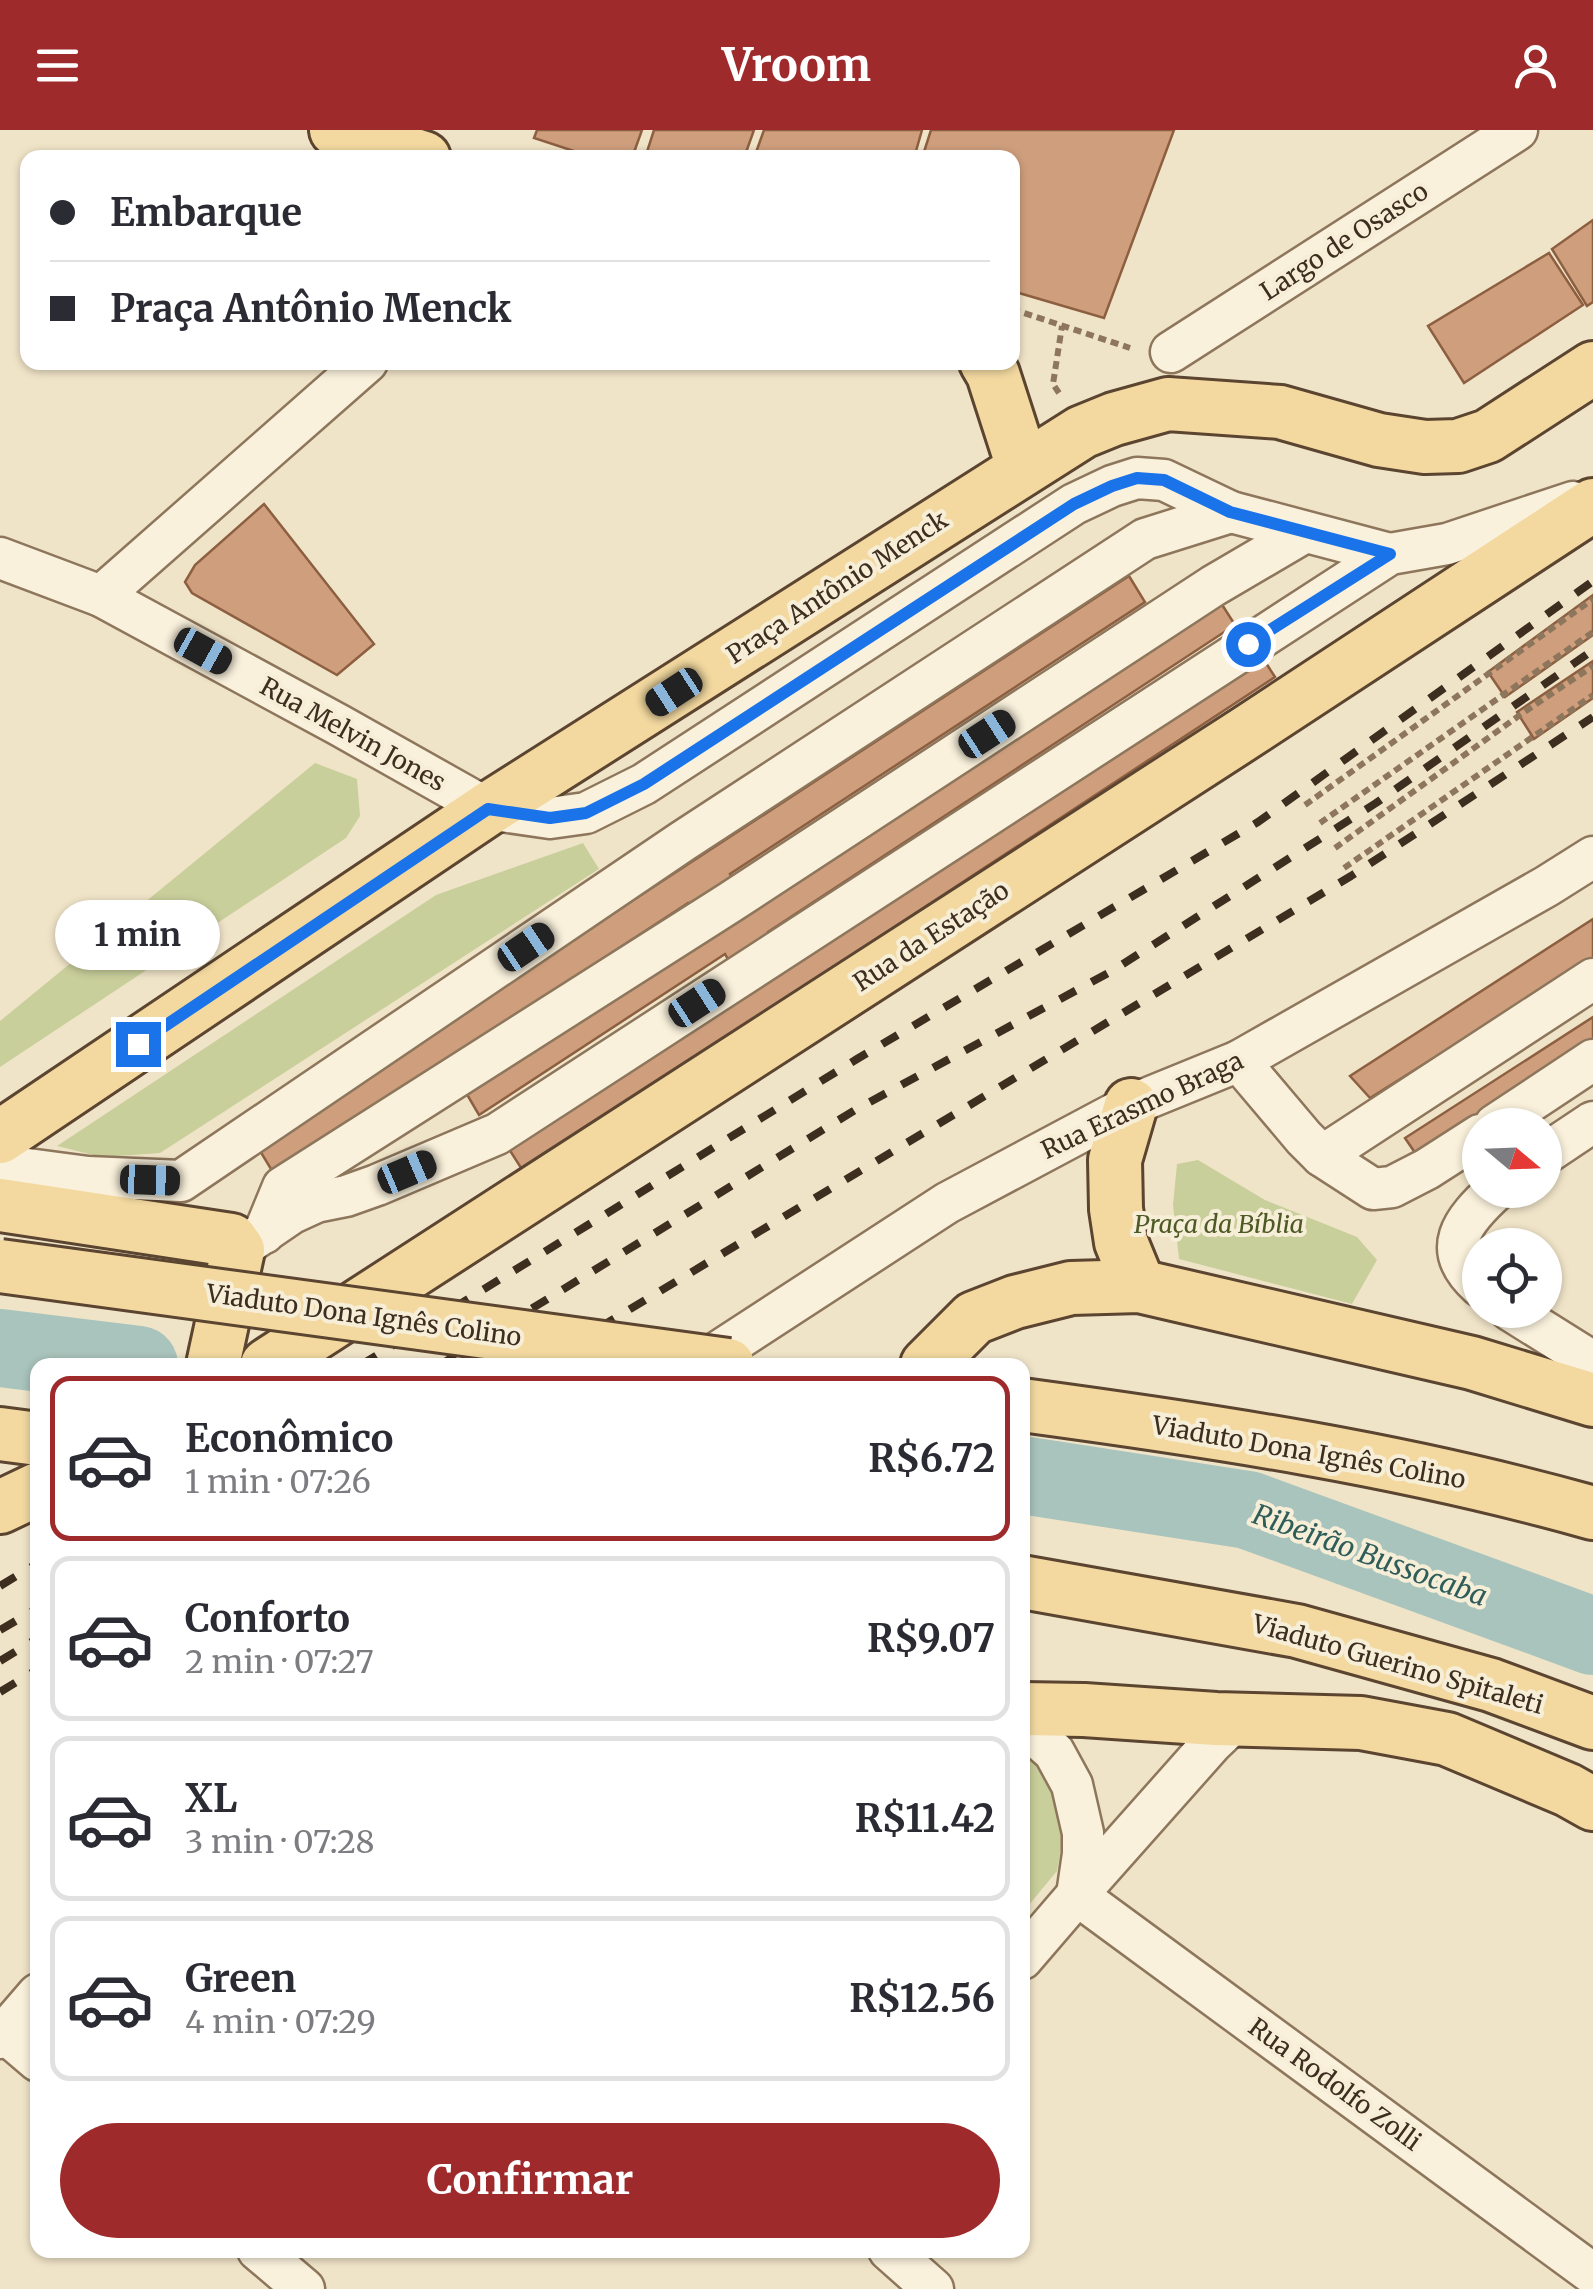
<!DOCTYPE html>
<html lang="pt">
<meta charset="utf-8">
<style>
:root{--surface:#fff;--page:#f2f2f3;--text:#2b2b33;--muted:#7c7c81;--line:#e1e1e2;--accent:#9e2a2b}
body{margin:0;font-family:Merriweather,serif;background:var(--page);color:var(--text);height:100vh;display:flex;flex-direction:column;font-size:38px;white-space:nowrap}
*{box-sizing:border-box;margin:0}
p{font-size:32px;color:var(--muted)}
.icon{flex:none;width:55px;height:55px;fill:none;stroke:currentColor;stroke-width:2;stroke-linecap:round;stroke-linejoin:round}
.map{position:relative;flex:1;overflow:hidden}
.sheet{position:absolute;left:30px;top:1228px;width:1000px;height:900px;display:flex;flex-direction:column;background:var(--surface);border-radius:20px;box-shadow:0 2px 8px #0004}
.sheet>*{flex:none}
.top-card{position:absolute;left:20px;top:20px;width:1000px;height:220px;border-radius:20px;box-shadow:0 2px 8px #0004;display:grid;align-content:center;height:220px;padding:0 30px;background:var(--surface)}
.needle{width:65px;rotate:109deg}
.fabs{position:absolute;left:1462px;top:978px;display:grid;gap:20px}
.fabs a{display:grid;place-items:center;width:100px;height:100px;border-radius:50%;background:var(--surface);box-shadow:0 2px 8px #0004;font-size:50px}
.end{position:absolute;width:45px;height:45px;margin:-22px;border:12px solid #1a73e8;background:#fff;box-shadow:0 0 0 5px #fff}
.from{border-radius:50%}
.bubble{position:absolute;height:70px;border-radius:35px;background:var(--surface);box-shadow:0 2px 8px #0004;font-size:32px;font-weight:700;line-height:70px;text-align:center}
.car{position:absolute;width:30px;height:60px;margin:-30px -15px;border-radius:12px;box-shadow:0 0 8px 2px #0007;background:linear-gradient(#222 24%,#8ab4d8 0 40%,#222 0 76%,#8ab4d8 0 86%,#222 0)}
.top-card b{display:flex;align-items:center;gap:35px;height:95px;font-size:38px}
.top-card b+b{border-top:2px solid var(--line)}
.top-card i{width:25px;height:25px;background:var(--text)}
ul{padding:18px 0 0;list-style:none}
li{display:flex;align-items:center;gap:30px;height:165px;margin:0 20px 15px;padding:0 10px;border:5px solid var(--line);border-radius:20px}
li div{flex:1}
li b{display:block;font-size:38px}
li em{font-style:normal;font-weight:700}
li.active{border-color:var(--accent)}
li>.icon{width:90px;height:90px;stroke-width:1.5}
.cta{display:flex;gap:20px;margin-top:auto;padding:20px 30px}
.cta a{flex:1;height:115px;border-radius:60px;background:var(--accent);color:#fff;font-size:40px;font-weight:700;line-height:115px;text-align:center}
header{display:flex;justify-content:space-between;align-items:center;height:130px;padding:0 30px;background:var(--accent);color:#fff;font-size:45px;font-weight:700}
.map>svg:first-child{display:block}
.green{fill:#c9cf9b}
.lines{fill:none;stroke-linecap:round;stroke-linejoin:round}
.river{stroke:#a9c4bc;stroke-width:78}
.building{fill:#cf9f7d;stroke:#8d5f41;stroke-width:2.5}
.minor-casing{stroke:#8d765c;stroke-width:45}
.major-casing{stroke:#5b4430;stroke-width:58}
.path{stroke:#8d765c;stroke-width:6;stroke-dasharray:8 5;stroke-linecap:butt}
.minor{stroke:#faf1dc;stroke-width:40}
.major{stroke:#f3d9a0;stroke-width:52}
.rail{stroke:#3d2e20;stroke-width:8;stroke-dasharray:18 18;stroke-linecap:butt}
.major-bridge-casing{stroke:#5b4430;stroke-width:58;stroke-linecap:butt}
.major-bridge{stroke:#f3d9a0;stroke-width:52}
.route{stroke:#1a73e8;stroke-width:12}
.labels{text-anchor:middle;stroke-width:8;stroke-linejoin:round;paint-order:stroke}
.street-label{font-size:25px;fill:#3d2e20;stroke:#f7eed8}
.park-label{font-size:25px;font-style:italic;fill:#4d5a26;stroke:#f7eed8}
.water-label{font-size:28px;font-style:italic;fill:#2f5d5a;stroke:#f7eed8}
</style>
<header><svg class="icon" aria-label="menu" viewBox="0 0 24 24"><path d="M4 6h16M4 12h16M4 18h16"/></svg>Vroom<svg class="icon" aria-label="person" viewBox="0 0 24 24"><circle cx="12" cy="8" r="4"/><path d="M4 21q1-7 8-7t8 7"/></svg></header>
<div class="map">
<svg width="1593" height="2159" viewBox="0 0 1593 2159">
<rect width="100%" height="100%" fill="#f0e4c8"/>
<g class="green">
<path d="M 315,633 L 357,649 L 360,686 L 346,708 L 0,937 L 0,891 Z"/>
<path d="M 583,713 L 599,739 L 160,1023 L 101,1027 L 57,1016 L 436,765 Z"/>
<path d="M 1198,1030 L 1265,1070 L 1357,1107 L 1377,1130 L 1352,1174 L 1179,1129 L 1173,1075 L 1177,1034 Z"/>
<path d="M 1023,1622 L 1034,1629 L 1055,1657 L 1066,1693 L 1057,1741 L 1023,1782 Z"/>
</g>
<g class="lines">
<g class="river">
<path d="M 0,1218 L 139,1235"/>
<path d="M 1022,1345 L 1248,1380 L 1593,1506"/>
</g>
</g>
<g class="building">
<path d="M 537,0 L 642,0 L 632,28 L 595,28 L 534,8 Z"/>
<path d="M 654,0 L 754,0 L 744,28 L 645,28 Z"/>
<path d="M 764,0 L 922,0 L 914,28 L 754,28 Z"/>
<path d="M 931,0 L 1174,0 L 1104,188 L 1012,161 L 1012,28 L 922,28 Z"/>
<path d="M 1593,90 L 1593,172 L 1587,176 L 1552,119 Z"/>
<path d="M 1549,123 L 1583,175 L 1464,253 L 1428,196 Z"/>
<path d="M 264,374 L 374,514 L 337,545 L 192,463 L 185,452 L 195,435 Z"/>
<path d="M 1129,446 L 1145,472 L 730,744 L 739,760 L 1214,462 L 1235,495 L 768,802 L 774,816 L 1257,519 L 1275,547 L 523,1041 L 509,1019 L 735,842 L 725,824 L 479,985 L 465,961 L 697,789 L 688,773 L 274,1044 L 257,1016 Z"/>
<path d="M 1593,465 L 1593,505 L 1505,567 L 1488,542 Z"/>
<path d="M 1593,531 L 1593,568 L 1534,609 L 1517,582 Z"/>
<path d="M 1593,789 L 1593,828 L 1370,968 L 1350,946 Z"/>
<path d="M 1593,887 L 1593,918 L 1420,1030 L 1405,1008 Z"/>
</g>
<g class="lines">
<g class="minor-casing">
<g id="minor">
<path d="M 1171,222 L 1517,0"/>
<path d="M 0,428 L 101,466 L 339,595 L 488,679 L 550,688 L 586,683 L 644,654 L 1074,374 L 1112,356 L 1137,348 L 1164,350 L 1231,382 L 1390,424"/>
<path d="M 101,466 L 367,232"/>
<path d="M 1239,931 L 1304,1008 L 1322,1026 L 1373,1059 L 1392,1057 L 1427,1039 L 1480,1005"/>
<path d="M 1495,995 L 1593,930"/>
<path d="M 1545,1024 L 1593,992"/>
<path d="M 1322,1026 L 1593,849"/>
<path d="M 0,1041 L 20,1038 L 88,1047 L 181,1051 L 683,711 L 1145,409 L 1231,382"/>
<path d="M 264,1103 L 283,1057 L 729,773 L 1213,456 L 1305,402"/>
<path d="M 238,1120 L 292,1083 L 316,1072 L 346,1066 L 377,1055 L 497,1004 L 1390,424 L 1447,414 L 1573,372"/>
<path d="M 1480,1156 C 1439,1119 1462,1091 1496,1060"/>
<path d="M 1510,1180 L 1593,1232"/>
<path d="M 698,1235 L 947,1073 L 1131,975 L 1239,931 L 1547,756 L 1593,727"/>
<path d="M 1022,1594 L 1054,1622 L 1072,1655 L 1083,1703 L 1083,1724 L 1077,1765"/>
<path d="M 1077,1765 L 1593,2144"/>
<path d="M 1022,1829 L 1077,1765 L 1212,1613 L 1236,1590"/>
<path d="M 5,1903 L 38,1931"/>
<path d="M 0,1908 L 38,1864"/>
<path d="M 258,2120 L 304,2159"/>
<path d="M 889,2120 L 933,2159"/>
</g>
</g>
<g class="major-casing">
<g id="major">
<path d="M 336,0 L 424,28"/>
<path d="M 986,232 L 993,244 L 1023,337"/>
<path d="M 1131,975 L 1115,1030 L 1116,1079 L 1121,1112 L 1139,1156"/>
<path d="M 0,1007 L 488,679 L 1082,302 L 1114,289 L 1168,274 L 1280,282 L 1379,310 L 1425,317 L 1458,316 L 1488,306 L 1593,238"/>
<path d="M 0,1075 L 231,1110 L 238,1120 L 213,1235"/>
<path d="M 267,1235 L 1247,602 L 1593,375"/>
<path d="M 927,1235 L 974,1188 L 1015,1172 L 1071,1158 L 1139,1156 L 1472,1233 L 1593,1270"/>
<path d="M 1022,1275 C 1215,1301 1406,1330 1593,1383"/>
<path d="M 0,1304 L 38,1309"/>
<path d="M 0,1377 L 38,1359"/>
<path d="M 1022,1452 L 1297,1501 L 1491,1555 L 1593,1593"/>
<path d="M 1022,1579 L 1084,1580 L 1216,1589 L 1361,1593 L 1447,1609 L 1568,1660 L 1593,1674"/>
</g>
</g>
<g class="path">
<path d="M 1012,179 L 1130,218"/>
<path d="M 1059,263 L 1053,254 L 1062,196"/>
<path d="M 1305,675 L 1593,469"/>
<path d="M 1320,693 L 1593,502"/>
<path d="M 1335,718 L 1520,585 L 1593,536"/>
<path d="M 1344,738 L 1593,565"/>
</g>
<use href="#minor" class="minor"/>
<use href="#major" class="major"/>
<g class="rail">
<path d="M 361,1235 L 857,929 L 1258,692 L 1593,451"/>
<path d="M 440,1235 L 855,980 L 1112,841 L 1376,673 L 1593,520"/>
<path d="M 537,1235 L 1351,746 L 1593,587"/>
<path d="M 0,1456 L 38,1433"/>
<path d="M 0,1500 L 38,1478"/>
<path d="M 0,1531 L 38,1508"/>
<path d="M 0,1562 L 38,1539"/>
</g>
<g class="major-bridge-casing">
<path id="major-bridge" d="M 0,1136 L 728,1235"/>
</g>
<use href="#major-bridge" class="major-bridge"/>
</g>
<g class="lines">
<path class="route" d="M 138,914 L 488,679 L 550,688 L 586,683 L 644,654 L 1074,374 L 1112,356 L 1137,348 L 1164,350 L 1230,382 L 1390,424 L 1248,514"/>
</g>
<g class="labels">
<g class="street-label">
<text transform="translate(1344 111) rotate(-33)" y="9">Largo de Osasco</text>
<text transform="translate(837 457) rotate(-33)" y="9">Praça Antônio Menck</text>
<text transform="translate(353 604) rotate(29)" y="9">Rua Melvin Jones</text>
<text transform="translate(931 806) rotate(-33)" y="9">Rua da Estação</text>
<text transform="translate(1142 975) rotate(-25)" y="9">Rua Erasmo Braga</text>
<text transform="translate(364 1185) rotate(8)" y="9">Viaduto Dona Ignês Colino</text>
<text transform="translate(1309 1322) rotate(10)" y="9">Viaduto Dona Ignês Colino</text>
<text transform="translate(1398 1534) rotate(16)" y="9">Viaduto Guerino Spitaleti</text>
<text transform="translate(1335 1954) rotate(36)" y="9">Rua Rodolfo Zolli</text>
</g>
<g class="park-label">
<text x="1219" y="1103">Praça da Bíblia</text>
</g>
<g class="water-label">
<text transform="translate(1370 1425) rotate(20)" y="10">Ribeirão Bussocaba</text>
</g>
</g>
</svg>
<div class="fabs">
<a><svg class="needle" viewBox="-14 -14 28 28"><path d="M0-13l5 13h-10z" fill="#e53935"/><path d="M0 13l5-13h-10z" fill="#7c7c81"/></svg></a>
<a><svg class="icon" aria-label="locate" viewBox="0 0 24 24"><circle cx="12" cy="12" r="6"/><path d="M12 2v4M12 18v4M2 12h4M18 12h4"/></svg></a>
</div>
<i class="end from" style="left:1248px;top:514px"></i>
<i class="end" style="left:138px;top:914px"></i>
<div class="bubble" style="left:55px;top:770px;width:165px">1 min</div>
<i class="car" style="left:203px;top:521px;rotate:119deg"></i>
<i class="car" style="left:674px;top:562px;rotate:237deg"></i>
<i class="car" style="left:987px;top:604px;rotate:57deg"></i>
<i class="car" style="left:526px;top:817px;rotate:56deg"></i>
<i class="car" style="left:697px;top:873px;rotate:57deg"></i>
<i class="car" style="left:407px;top:1042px;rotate:67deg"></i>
<i class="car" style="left:150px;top:1050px;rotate:92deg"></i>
<div class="top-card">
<b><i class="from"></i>Embarque</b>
<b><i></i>Praça Antônio Menck</b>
</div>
<section class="sheet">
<ul>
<li class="active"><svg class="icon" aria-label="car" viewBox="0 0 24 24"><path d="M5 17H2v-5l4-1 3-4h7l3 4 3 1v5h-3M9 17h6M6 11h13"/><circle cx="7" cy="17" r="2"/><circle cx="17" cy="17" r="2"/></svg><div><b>Econômico</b><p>1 min · 07:26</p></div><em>R$6.72</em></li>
<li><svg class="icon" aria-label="car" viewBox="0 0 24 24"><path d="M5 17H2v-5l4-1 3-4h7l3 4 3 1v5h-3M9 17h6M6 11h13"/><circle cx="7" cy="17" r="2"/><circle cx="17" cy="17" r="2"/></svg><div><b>Conforto</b><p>2 min · 07:27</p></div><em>R$9.07</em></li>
<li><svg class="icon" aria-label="car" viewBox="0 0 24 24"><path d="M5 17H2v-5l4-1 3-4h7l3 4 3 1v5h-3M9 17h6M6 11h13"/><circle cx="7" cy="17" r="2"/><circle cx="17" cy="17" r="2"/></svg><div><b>XL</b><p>3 min · 07:28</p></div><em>R$11.42</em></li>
<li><svg class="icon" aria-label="car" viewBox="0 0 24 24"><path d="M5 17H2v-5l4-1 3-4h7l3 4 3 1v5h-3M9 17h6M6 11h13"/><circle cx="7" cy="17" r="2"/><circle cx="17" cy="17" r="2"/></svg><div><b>Green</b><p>4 min · 07:29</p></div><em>R$12.56</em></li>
</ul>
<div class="cta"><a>Confirmar</a></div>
</section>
</div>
